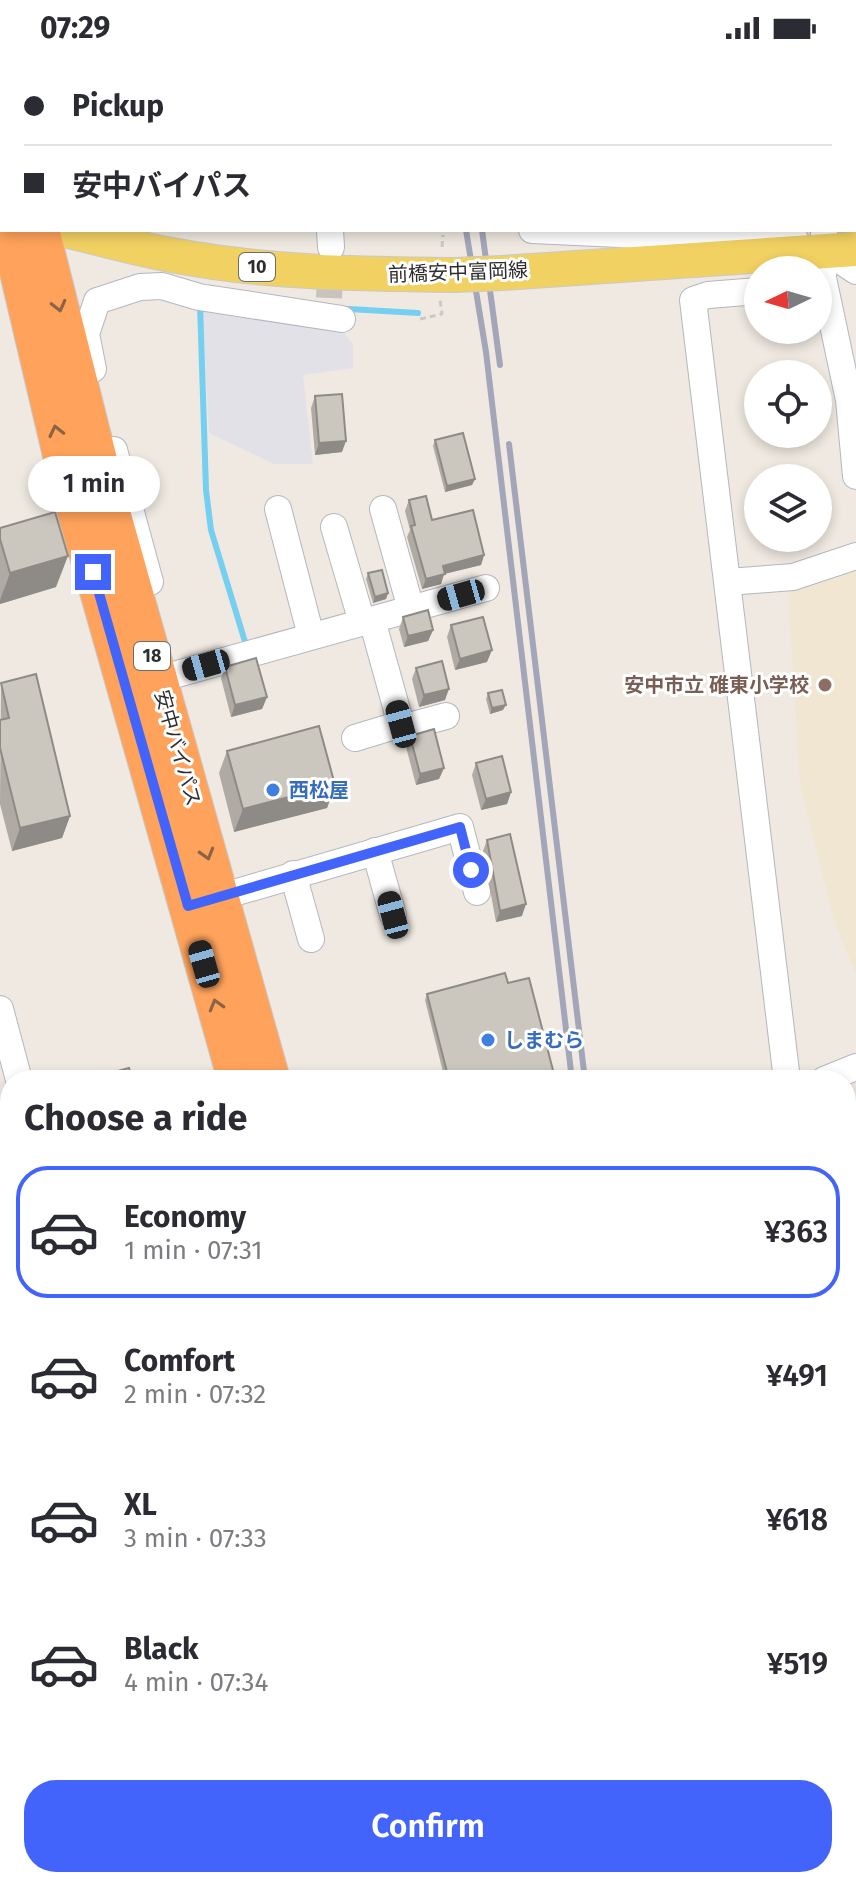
<!DOCTYPE html>
<meta charset="utf-8">
<style>
:root{--surface:#fff;--page:#f2f2f3;--text:#2b2b33;--muted:#7c7c81;--line:#e1e1e2;--accent:#4264fb}
body{margin:0;font-family:"Fira Sans","Noto Sans JP",sans-serif;background:var(--page);color:var(--text);height:100vh;display:flex;flex-direction:column;font-size:30px;white-space:nowrap}
*{box-sizing:border-box;margin:0}
p{font-size:26px;color:var(--muted)}
.icon{flex:none;width:44px;height:44px;fill:none;stroke:currentColor;stroke-width:2;stroke-linecap:round;stroke-linejoin:round}
.map{position:relative;flex:1;overflow:hidden}
.details{position:absolute;left:0px;top:1014px;width:856px;height:818px;display:flex;flex-direction:column;background:var(--surface);border-radius:32px 32px 0 0;box-shadow:0 4px 12px #0003}
.details>*{flex:none}
.guide{position:absolute;left:0px;top:0px;width:856px;height:176px;box-shadow:0 4px 12px #0003;display:grid;align-content:center;height:176px;padding:0 24px;background:var(--surface)}
.needle{width:52px;rotate:265deg}
.fabs{position:absolute;left:744px;top:200px;display:grid;gap:16px}
.fabs a{display:grid;place-items:center;width:88px;height:88px;border-radius:50%;background:var(--surface);box-shadow:0 4px 12px #0003;font-size:40px}
.end{position:absolute;width:36px;height:36px;margin:-18px;border:10px solid #4264fb;background:#fff;box-shadow:0 0 0 4px #fff}
.from{border-radius:50%}
.bubble{position:absolute;height:56px;border-radius:28px;background:var(--surface);box-shadow:0 4px 12px #0003;font-size:26px;font-weight:600;line-height:56px;text-align:center}
.car{position:absolute;width:24px;height:48px;margin:-24px -12px;border-radius:10px;box-shadow:0 0 6px 2px #0007;background:linear-gradient(#222 24%,#8ab4d8 0 40%,#222 0 76%,#8ab4d8 0 86%,#222 0)}
.guide b{display:flex;align-items:center;gap:28px;height:76px;font-size:30px}
.guide b+b{border-top:2px solid var(--line)}
.guide i{width:20px;height:20px;background:var(--text)}
ul{padding:0;list-style:none}
li{display:flex;align-items:center;gap:24px;height:132px;margin:0 16px 12px;padding:0 8px;border:4px solid transparent;border-radius:32px}
li div{flex:1}
li b{display:block;font-size:30px}
li em{font-style:normal;font-weight:600}
li.selected{border-color:var(--accent)}
li>.icon{width:72px;height:72px;stroke-width:1.5}
h2{padding:0 24px;font-size:36px;line-height:96px}
.action{display:flex;gap:16px;margin-top:auto;padding:16px 24px}
.action a{flex:1;height:92px;border-radius:32px;background:var(--accent);color:#fff;font-size:32px;font-weight:600;line-height:92px;text-align:center}
.status{display:flex;justify-content:space-between;align-items:center;height:56px;padding:0 40px;background:var(--surface);direction:ltr}
.status svg{height:22px;fill:currentColor}
.map>svg:first-child{display:block}
.industrial{fill:#e3e1e8}
.education{fill:#f0e6d1}
.lines{fill:none;stroke-linecap:round;stroke-linejoin:round}
.stream{stroke:#75cff0;stroke-width:6}
.minor-tunnel{stroke:#c8c4bd;stroke-width:26;stroke-dasharray:26 13;stroke-linecap:butt}
.minor-casing{stroke:#b4b7c1;stroke-width:28}
.major-casing{stroke:#c9c9c9;stroke-width:36}
.highway-casing{stroke:#c9c9c9;stroke-width:40}
.path{stroke:#c9c9c9;stroke-width:3;stroke-dasharray:6 4;stroke-linecap:butt}
.minor{stroke:#fff;stroke-width:26}
.major{stroke:#f2d163;stroke-width:34}
.highway{stroke:#ffa35c;stroke-width:38}
.rail{stroke:#a3a6b8;stroke-width:6}
.major-bridge-casing{stroke:#c9c9c9;stroke-width:36;stroke-linecap:butt}
.major-bridge{stroke:#f2d163;stroke-width:34}
.wall{fill:#afaba4}
.shaded-wall{fill:#8e8b86}
.building{fill:#cbc7bf;stroke:#8e8b86;stroke-width:2}
.oneway{stroke:#8c6343}
.route{stroke:#4264fb;stroke-width:10}
.education-dot{fill:#8d6e63;stroke:#fff;stroke-width:3}
.shop-dot{fill:#3f7fe0;stroke:#fff;stroke-width:3}
.labels{text-anchor:middle;stroke-width:6;stroke-linejoin:round;paint-order:stroke}
.shield{fill:#fff;stroke:#6d6d6d;stroke-width:2}
.shield-label{font-size:18px;font-weight:bold;fill:#2e2e2e}
.street-label{font-size:20px;fill:#2e2e2e;stroke:#fff}
.education-label{font-size:20px;font-weight:bold;fill:#785e54;stroke:#fff;text-anchor:end}
.shop-label{font-size:20px;font-weight:bold;fill:#366cbe;stroke:#fff;text-anchor:start}
</style>
<div class="status"><b>07:29</b><svg viewBox="0 0 49 12"><path d="M0 12V9h3v3zM5 12V6h3v6zM10 12V3h3v9zM15 12V0h3v12zM26 1h20v11H26zM47 4h2v5h-2z"/></svg></div>
<div class="map">
<svg width="856" height="1831" viewBox="0 0 856 1831">
<rect width="100%" height="100%" fill="#efe9e1"/>
<path class="industrial" d="M 202,248 L 337,268 L 353,288 L 353,312 L 303,319 L 313,408 L 274,408 L 209,377 Z"/>
<path class="education" d="M 856,509 L 856,918 L 833,861 L 800,726 L 788,532 Z"/>
<g class="lines">
<g class="stream">
<path d="M 168,0 L 168,2"/>
<path d="M 200,248 L 206,434 L 211,474 L 246,589"/>
<path d="M 349,253 L 418,257"/>
</g>
<path class="minor-tunnel" d="M 329,242 L 331,198"/>
<g class="minor-casing">
<g id="minor">
<path d="M 64,0 L 64,2"/>
<path d="M 619,0 L 619,2"/>
<path d="M 690,0 L 691,2"/>
<path d="M 807,0 L 807,2"/>
<path d="M 330,174 L 331,191"/>
<path d="M 532,174 L 685,181 L 793,176 L 797,196"/>
<path d="M 824,174 L 823,222 L 849,344 L 856,420"/>
<path d="M 826,195 L 856,215"/>
<path d="M 758,235 L 708,239 L 693,244 L 787,1024"/>
<path d="M 93,313 L 86,278 L 97,245 L 140,231 L 162,230 L 199,241 L 342,263"/>
<path d="M 114,394 L 150,526"/>
<path d="M 278,453 L 311,580"/>
<path d="M 383,453 L 411,553"/>
<path d="M 334,471 L 362,566"/>
<path d="M 728,526 L 793,521 L 856,500"/>
<path d="M 372,564 L 402,672 L 446,660"/>
<path d="M 145,627 L 486,532"/>
<path d="M 355,682 L 401,668"/>
<path d="M 375,795 L 393,859"/>
<path d="M 293,818 L 311,883"/>
<path d="M 203,846 L 460,771 L 477,836"/>
<path d="M 0,953 L 19,1024"/>
<path d="M 824,1024 L 856,1011"/>
<path d="M 0,1306 L 10,1303"/>
<path d="M 846,1502 L 856,1583"/>
<path d="M 846,1768 L 856,1767"/>
<path d="M 235,1822 L 238,1831"/>
</g>
</g>
<g class="major-casing">
<g id="major">
<path d="M 64,174 C 100,182 136,193 172,199 C 265,217 360,218 454,219"/>
<path d="M 503,217 L 856,193"/>
</g>
</g>
<g class="highway-casing">
<g id="highway">
<path d="M 16,0 L 16,2"/>
<path d="M 0,130 L 2,140"/>
<path d="M 9,174 L 69,429 L 237,1024"/>
<path d="M 40,174 L 112,460 L 271,1024"/>
<path d="M 464,1822 L 467,1831"/>
<path d="M 497,1822 L 500,1831"/>
</g>
</g>
<g class="path">
<path d="M 321,0 L 322,2"/>
<path d="M 442,191 L 443,179"/>
<path d="M 420,263 L 442,258 L 440,244"/>
</g>
<use href="#minor" class="minor"/>
<use href="#major" class="major"/>
<use href="#highway" class="highway"/>
<g class="rail">
<path d="M 414,0 L 415,2"/>
<path d="M 438,0 L 439,2"/>
<path d="M 466,174 L 486,296 L 572,1024"/>
<path d="M 482,174 L 500,309"/>
<path d="M 509,388 L 585,1024"/>
<path d="M 667,1822 L 668,1831"/>
<path d="M 681,1822 L 682,1831"/>
</g>
<g class="major-bridge-casing">
<path id="major-bridge" d="M 454,219 L 503,217"/>
</g>
<use href="#major-bridge" class="major-bridge"/>
</g>
<g class="wall">
<path d="M 315,340 L 342,396 L 315,399 L 311,352 Z"/>
<path d="M 435,384 L 475,423 L 472,429 L 445,436 L 433,390 Z"/>
<path d="M 409,444 L 432,464 L 484,499 L 481,509 L 444,518 L 441,528 L 422,533 L 407,481 L 410,474 L 405,455 Z"/>
<path d="M 0,472 L 56,531 L 0,548 Z"/>
<path d="M 368,517 L 388,537 L 386,543 L 373,547 L 366,523 Z"/>
<path d="M 403,561 L 433,574 L 428,585 L 404,591 L 399,573 Z"/>
<path d="M 451,569 L 487,606 L 455,614 L 447,581 Z"/>
<path d="M 225,611 L 267,641 L 262,653 L 231,661 L 221,622 Z"/>
<path d="M 416,612 L 445,644 L 419,651 L 412,623 Z"/>
<path d="M 1,627 L 70,760 L 62,782 L 12,795 L 0,748 Z"/>
<path d="M 488,637 L 503,654 L 490,658 L 486,643 Z"/>
<path d="M 410,680 L 444,712 L 439,723 L 416,729 L 406,691 Z"/>
<path d="M 227,695 L 335,729 L 327,752 L 234,776 L 219,717 Z"/>
<path d="M 476,707 L 511,736 L 507,748 L 481,754 L 472,719 Z"/>
<path d="M 487,784 L 522,860 L 496,866 L 483,795 Z"/>
<path d="M 508,927 L 554,1018 L 551,1024 L 445,1024 L 425,944 L 427,938 Z"/>
<path d="M 10,1310 L 10,1822 L 204,1822 L 206,1831 L 6,1831 L 0,1808 L 0,1312 Z"/>
</g>
<g class="shaded-wall">
<path d="M 346,385 L 342,396 L 315,399 L 319,387 Z"/>
<path d="M 475,423 L 472,429 L 445,436 L 447,430 Z"/>
<path d="M 484,499 L 481,509 L 444,518 L 441,528 L 422,533 L 426,523 L 443,510 Z"/>
<path d="M 68,500 L 56,531 L 0,548 L 0,544 L 10,517 Z"/>
<path d="M 388,537 L 386,543 L 373,547 L 375,541 Z"/>
<path d="M 433,574 L 428,585 L 404,591 L 408,580 Z"/>
<path d="M 492,594 L 487,606 L 455,614 L 460,603 Z"/>
<path d="M 449,633 L 445,644 L 419,651 L 424,639 Z"/>
<path d="M 267,641 L 262,653 L 231,661 L 235,649 Z"/>
<path d="M 506,649 L 503,654 L 490,658 L 492,652 Z"/>
<path d="M 444,712 L 439,723 L 416,729 L 420,718 Z"/>
<path d="M 335,729 L 327,752 L 234,776 L 243,753 Z"/>
<path d="M 511,736 L 507,748 L 481,754 L 486,743 Z"/>
<path d="M 70,760 L 62,782 L 12,795 L 20,772 Z"/>
<path d="M 526,848 L 522,860 L 496,866 L 500,855 Z"/>
<path d="M 554,1018 L 551,1024 L 539,1024 L 539,1022 Z"/>
</g>
<g class="building">
<path d="M 342,338 L 346,385 L 319,387 L 315,340 Z"/>
<path d="M 463,377 L 475,423 L 447,430 L 435,384 Z"/>
<path d="M 426,440 L 432,464 L 473,454 L 484,499 L 443,510 L 445,518 L 426,523 L 411,470 L 415,469 L 409,444 Z"/>
<path d="M 55,456 L 68,500 L 10,517 L 0,483 L 0,472 Z"/>
<path d="M 382,514 L 388,537 L 375,541 L 368,517 Z"/>
<path d="M 428,554 L 433,574 L 408,580 L 403,561 Z"/>
<path d="M 483,561 L 492,594 L 460,603 L 451,569 Z"/>
<path d="M 256,602 L 267,641 L 235,649 L 225,611 Z"/>
<path d="M 442,605 L 449,633 L 424,639 L 416,612 Z"/>
<path d="M 36,618 L 70,760 L 20,772 L 0,692 L 0,664 L 9,662 L 1,627 Z"/>
<path d="M 502,634 L 506,649 L 492,652 L 488,637 Z"/>
<path d="M 319,670 L 335,729 L 243,753 L 227,695 Z"/>
<path d="M 434,673 L 444,712 L 420,718 L 410,680 Z"/>
<path d="M 502,700 L 511,736 L 486,743 L 476,707 Z"/>
<path d="M 510,778 L 526,848 L 500,855 L 487,784 Z"/>
<path d="M 505,917 L 508,927 L 529,922 L 554,1018 L 539,1022 L 540,1024 L 449,1024 L 427,938 Z"/>
<path d="M 129,1012 L 133,1024 L 84,1024 Z"/>
<path d="M 10,1310 L 10,1803 L 0,1765 L 0,1312 Z"/>
<path d="M 15,1822 L 204,1822 L 206,1831 L 17,1831 Z"/>
</g>
<defs><path id="oneway-chevron" d="M-2-3.5L2.5 0L-2 3.5" fill="none" stroke-width="1.6" stroke-linecap="round" stroke-linejoin="round" transform="scale(2)"/></defs>
<g class="oneway">
<use href="#oneway-chevron" transform="translate(59 250) rotate(76)"/>
<use href="#oneway-chevron" transform="translate(56 375) rotate(-103)"/>
<use href="#oneway-chevron" transform="translate(207 798) rotate(74)"/>
<use href="#oneway-chevron" transform="translate(216 949) rotate(-106)"/>
</g>
<g class="lines">
<path class="route" d="M 93,516 L 188,850 L 460,771 L 471,814"/>
</g>
<circle class="education-dot" cx="825" cy="629" r="8"/>
<g class="shop-dot">
<circle cx="273" cy="734" r="8"/>
<circle cx="488" cy="984" r="8"/>
</g>
<g class="labels">
<g class="shield">
<rect x="239" y="197" width="36" height="28" rx="6"/>
<rect x="134" y="586" width="36" height="28" rx="6"/>
</g>
<g class="shield-label">
<text x="257" y="217">10</text>
<text x="152" y="606">18</text>
</g>
<g class="street-label">
<text transform="translate(458 216) rotate(-2)" y="7">前橋安中富岡線</text>
<text transform="translate(178 692) rotate(74)" y="7">安中バイパス</text>
</g>
<g class="education-label">
<text x="809" y="636">安中市立 碓東小学校</text>
</g>
<g class="shop-label">
<text x="289" y="741">西松屋</text>
<text x="504" y="991">しまむら</text>
</g>
</g>
</svg>
<div class="fabs">
<a><svg class="needle" viewBox="-14 -14 28 28"><path d="M0-13l5 13h-10z" fill="#e53935"/><path d="M0 13l5-13h-10z" fill="#7c7c81"/></svg></a>
<a><svg class="icon" aria-label="locate" viewBox="0 0 24 24"><circle cx="12" cy="12" r="6"/><path d="M12 2v4M12 18v4M2 12h4M18 12h4"/></svg></a>
<a><svg class="icon" aria-label="layers" viewBox="0 0 24 24"><path d="M12 4l9 5-9 5-9-5zM3 14l9 5 9-5"/></svg></a>
</div>
<i class="end from" style="left:471px;top:814px"></i>
<i class="end" style="left:93px;top:516px"></i>
<div class="bubble" style="left:28px;top:400px;width:132px">1 min</div>
<i class="car" style="left:461px;top:539px;rotate:254deg"></i>
<i class="car" style="left:206px;top:609px;rotate:254deg"></i>
<i class="car" style="left:401px;top:668px;rotate:345deg"></i>
<i class="car" style="left:393px;top:859px;rotate:345deg"></i>
<i class="car" style="left:204px;top:908px;rotate:344deg"></i>
<div class="guide">
<b><i class="from"></i>Pickup</b>
<b><i></i>安中バイパス</b>
</div>
<section class="details">
<h2>Choose a ride</h2>
<ul>
<li class="selected"><svg class="icon" aria-label="car" viewBox="0 0 24 24"><path d="M5 17H2v-5l4-1 3-4h7l3 4 3 1v5h-3M9 17h6M6 11h13"/><circle cx="7" cy="17" r="2"/><circle cx="17" cy="17" r="2"/></svg><div><b>Economy</b><p>1 min · 07:31</p></div><em>¥363</em></li>
<li><svg class="icon" aria-label="car" viewBox="0 0 24 24"><path d="M5 17H2v-5l4-1 3-4h7l3 4 3 1v5h-3M9 17h6M6 11h13"/><circle cx="7" cy="17" r="2"/><circle cx="17" cy="17" r="2"/></svg><div><b>Comfort</b><p>2 min · 07:32</p></div><em>¥491</em></li>
<li><svg class="icon" aria-label="car" viewBox="0 0 24 24"><path d="M5 17H2v-5l4-1 3-4h7l3 4 3 1v5h-3M9 17h6M6 11h13"/><circle cx="7" cy="17" r="2"/><circle cx="17" cy="17" r="2"/></svg><div><b>XL</b><p>3 min · 07:33</p></div><em>¥618</em></li>
<li><svg class="icon" aria-label="car" viewBox="0 0 24 24"><path d="M5 17H2v-5l4-1 3-4h7l3 4 3 1v5h-3M9 17h6M6 11h13"/><circle cx="7" cy="17" r="2"/><circle cx="17" cy="17" r="2"/></svg><div><b>Black</b><p>4 min · 07:34</p></div><em>¥519</em></li>
</ul>
<div class="action"><a>Confirm</a></div>
</section>
</div>
